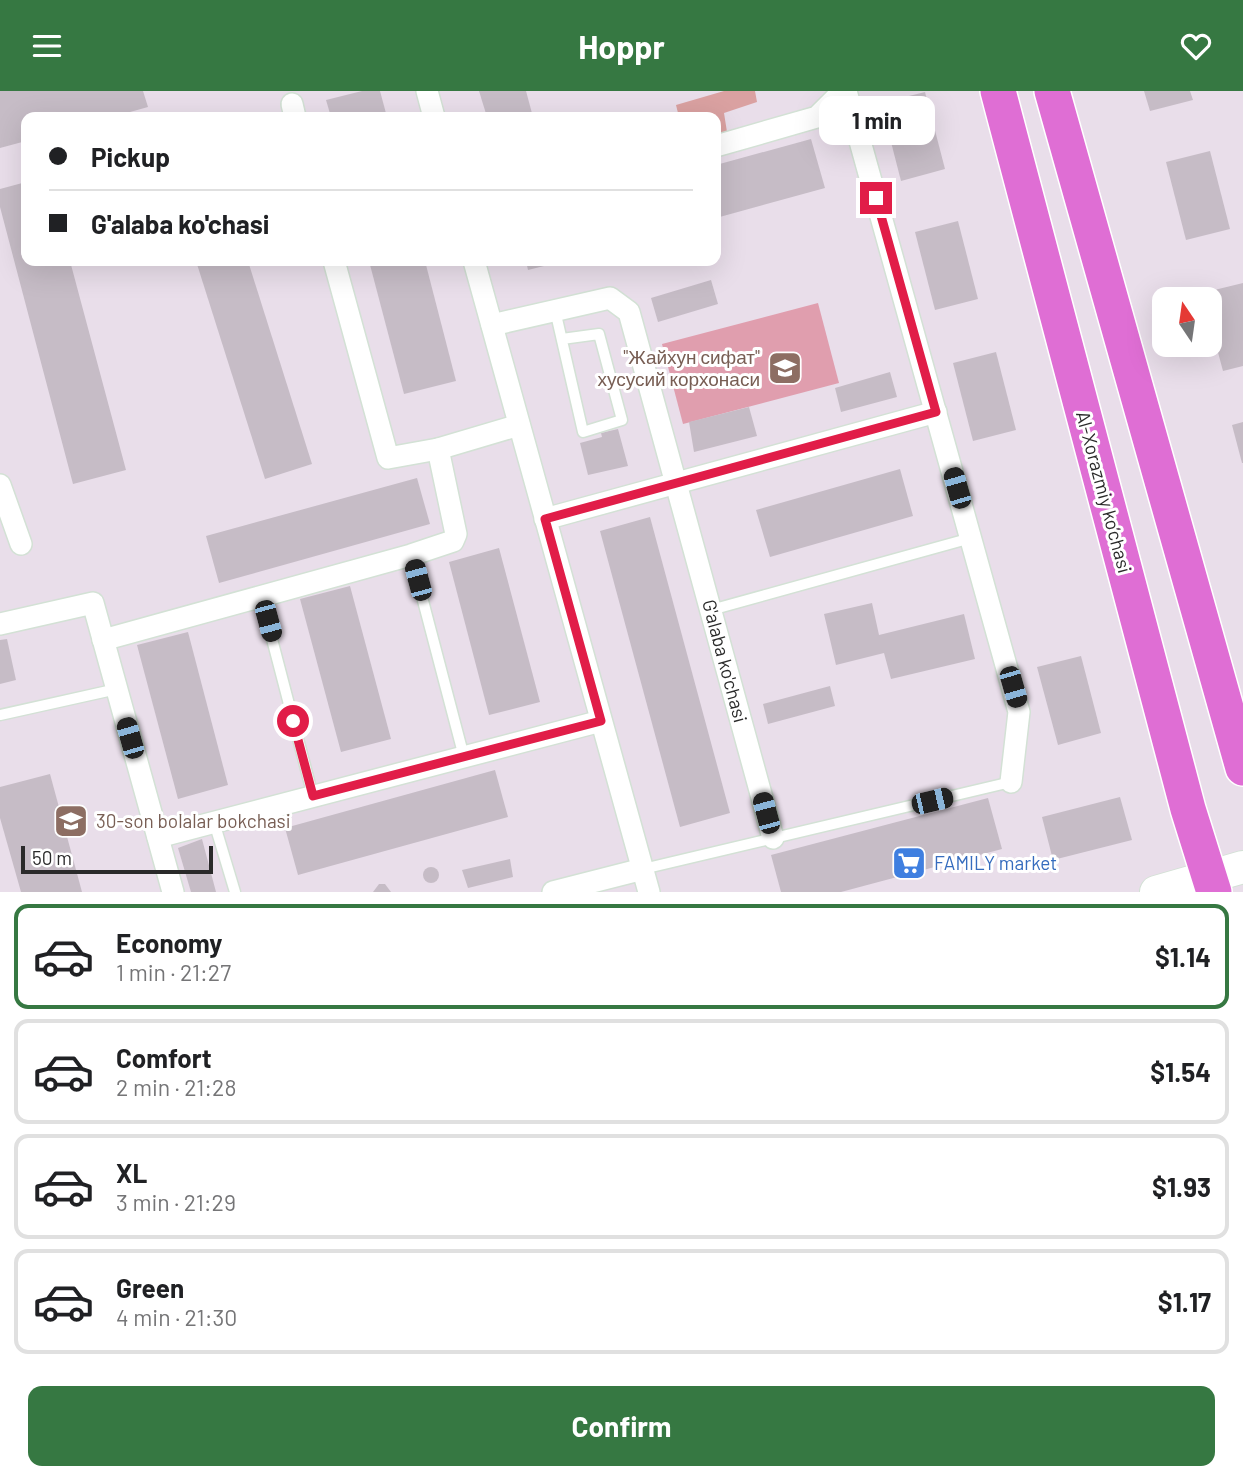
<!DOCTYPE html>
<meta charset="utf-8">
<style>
:root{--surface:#fff;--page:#f6f6f6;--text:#202124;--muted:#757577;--line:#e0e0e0;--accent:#367842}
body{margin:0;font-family:Barlow,sans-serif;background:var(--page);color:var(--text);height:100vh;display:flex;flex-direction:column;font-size:26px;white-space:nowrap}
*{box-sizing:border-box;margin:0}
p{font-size:23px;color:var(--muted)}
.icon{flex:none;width:38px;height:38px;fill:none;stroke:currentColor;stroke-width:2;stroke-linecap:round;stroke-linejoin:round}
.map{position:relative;height:801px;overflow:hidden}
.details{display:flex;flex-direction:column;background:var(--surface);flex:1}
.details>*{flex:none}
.hud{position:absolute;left:21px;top:21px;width:700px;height:154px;border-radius:14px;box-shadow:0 7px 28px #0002;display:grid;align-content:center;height:154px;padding:0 28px;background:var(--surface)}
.needle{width:46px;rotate:347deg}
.tools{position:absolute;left:1152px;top:196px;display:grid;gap:14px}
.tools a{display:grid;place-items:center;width:70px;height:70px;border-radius:14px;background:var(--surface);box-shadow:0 7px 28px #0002;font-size:35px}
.scale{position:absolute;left:21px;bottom:18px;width:192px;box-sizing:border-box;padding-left:7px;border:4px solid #2a2a2a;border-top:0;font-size:19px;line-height:24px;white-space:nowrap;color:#2a2a2a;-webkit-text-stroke:5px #fff;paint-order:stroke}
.end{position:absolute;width:32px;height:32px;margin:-16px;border:9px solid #e11d48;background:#fff;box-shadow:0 0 0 4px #fff}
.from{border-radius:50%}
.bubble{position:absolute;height:49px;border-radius:14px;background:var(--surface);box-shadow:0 7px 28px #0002;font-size:23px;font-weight:700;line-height:49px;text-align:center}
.car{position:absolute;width:21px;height:42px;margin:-21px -10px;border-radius:9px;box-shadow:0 0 5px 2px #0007;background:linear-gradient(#222 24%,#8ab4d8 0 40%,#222 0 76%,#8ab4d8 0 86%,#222 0)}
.hud b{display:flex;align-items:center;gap:24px;height:66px;font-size:26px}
.hud b+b{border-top:2px solid var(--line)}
.hud i{width:18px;height:18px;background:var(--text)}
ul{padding:12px 0 0;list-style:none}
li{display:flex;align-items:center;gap:21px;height:105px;margin:0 14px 10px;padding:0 14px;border:4px solid var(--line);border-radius:14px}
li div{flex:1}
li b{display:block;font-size:26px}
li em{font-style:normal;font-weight:700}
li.on{border-color:var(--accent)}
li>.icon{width:63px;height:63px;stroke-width:1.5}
.primary-button{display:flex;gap:14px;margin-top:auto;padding:14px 28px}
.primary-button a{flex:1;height:80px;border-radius:14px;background:var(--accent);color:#fff;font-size:28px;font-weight:700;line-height:80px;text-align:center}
header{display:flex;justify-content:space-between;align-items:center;height:91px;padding:0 28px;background:var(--accent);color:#fff;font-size:32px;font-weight:700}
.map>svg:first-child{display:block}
.green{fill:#daa1a1}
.pitch{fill:#e09eae}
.building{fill:#c6bcc6}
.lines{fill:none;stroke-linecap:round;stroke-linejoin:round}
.lane-casing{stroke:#d3e1d5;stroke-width:13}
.street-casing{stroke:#d3e1d5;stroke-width:24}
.secondary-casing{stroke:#d3e1d5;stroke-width:34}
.primary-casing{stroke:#fff;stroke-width:38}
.lane{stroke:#fff;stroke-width:10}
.street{stroke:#fff;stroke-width:21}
.secondary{stroke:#fff;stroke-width:32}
.primary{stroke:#df6ed4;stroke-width:35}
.route{stroke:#e11d48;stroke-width:9}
.labels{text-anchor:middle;stroke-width:6;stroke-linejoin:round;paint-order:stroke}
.education-label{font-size:19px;fill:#785e54;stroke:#fff;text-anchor:end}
.street-label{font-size:19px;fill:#2a2a2a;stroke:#fff}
.shop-label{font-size:19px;fill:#366cbe;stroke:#fff;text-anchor:start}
</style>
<header><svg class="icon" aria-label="menu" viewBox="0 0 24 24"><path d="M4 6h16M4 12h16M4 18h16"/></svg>Hoppr<svg class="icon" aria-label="heart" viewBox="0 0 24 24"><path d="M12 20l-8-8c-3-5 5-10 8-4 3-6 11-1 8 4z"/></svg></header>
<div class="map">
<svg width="1243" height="801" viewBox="0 0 1243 801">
<rect width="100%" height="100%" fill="#e9deea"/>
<path class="green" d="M 724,0 L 755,0 L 757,11 L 724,22 L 727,41 L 716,44 L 716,26 L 679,26 L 676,14 Z"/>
<path class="pitch" d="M 818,212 L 839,292 L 683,333 L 662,253 Z"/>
<g class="building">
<path d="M 0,0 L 143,0 L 148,16 L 112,26 L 26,26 L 26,50 L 0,57 Z"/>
<path d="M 362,0 L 380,0 L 387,26 L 331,26 L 326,9 Z"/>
<path d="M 479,0 L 526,0 L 533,26 L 487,26 Z"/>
<path d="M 1144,0 L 1190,0 L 1193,9 L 1150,20 Z"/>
<path d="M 925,1 L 945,78 L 901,90 L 881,12 Z"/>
<path d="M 811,48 L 825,97 L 716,127 L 716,74 Z"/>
<path d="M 1210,60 L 1230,138 L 1186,149 L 1166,71 Z"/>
<path d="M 26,91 L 26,170 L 70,170 L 126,379 L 73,393 L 0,116 L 0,98 Z"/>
<path d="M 958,130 L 978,208 L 935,219 L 915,141 Z"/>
<path d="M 196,170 L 248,170 L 312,373 L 265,388 Z"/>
<path d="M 369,170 L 425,170 L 456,290 L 404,303 Z"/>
<path d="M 526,170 L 560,170 L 560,171 L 528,179 Z"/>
<path d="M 711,189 L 718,213 L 658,231 L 651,207 Z"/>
<path d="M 1243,192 L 1243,275 L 1223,280 L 1209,228 L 1209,208 L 1204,208 L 1202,202 Z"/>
<path d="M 996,261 L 1016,339 L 973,350 L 953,272 Z"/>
<path d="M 890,281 L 897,306 L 841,321 L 835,297 Z"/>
<path d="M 749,316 L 757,345 L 694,361 L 689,331 Z"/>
<path d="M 1243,331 L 1243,372 L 1242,372 L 1232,334 Z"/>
<path d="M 618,338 L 628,375 L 588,384 L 580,352 L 602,346 L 601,342 Z"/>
<path d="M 900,378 L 913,425 L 770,466 L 756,419 Z"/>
<path d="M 417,387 L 430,433 L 219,492 L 206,445 Z"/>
<path d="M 650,426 L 730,722 L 680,736 L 600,440 Z"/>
<path d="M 499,457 L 540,611 L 489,624 L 449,471 Z"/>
<path d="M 350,495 L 391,648 L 341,661 L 300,508 Z"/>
<path d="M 872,512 L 879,544 L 964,523 L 975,568 L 891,588 L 884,562 L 836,574 L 824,523 Z"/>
<path d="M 188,541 L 228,694 L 178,708 L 137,554 Z"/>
<path d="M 7,548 L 16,589 L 0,593 L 0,549 Z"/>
<path d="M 1081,565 L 1101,642 L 1058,654 L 1037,576 Z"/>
<path d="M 830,595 L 835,615 L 768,633 L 763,613 Z"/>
<path d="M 495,679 L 508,726 L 298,784 L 285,737 Z"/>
<path d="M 50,683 L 82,801 L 21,801 L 0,727 L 0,696 Z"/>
<path d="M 1120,706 L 1132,749 L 1053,769 L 1042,726 Z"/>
<path d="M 988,707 L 1002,758 L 841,801 L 781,801 L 771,764 Z"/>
<path d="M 202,748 L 216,801 L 191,801 L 178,757 Z"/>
<path d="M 510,768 L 513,786 L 468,797 L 462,779 Z"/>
<circle cx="431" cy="784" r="8"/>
<path d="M 379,793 L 385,793 L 391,801 L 373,801 Z"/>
</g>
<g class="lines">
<g class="lane-casing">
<g id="lane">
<path d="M 555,219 L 583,341 L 622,329 L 599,243 L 562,248"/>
<path d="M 411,464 L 464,666"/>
<path d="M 261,506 L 313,705"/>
<path d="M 711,519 L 971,447"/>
<path d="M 0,624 L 117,598"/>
<path d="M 214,731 L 235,801"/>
<path d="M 643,778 L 1011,691"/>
</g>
</g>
<g class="street-casing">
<g id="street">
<path d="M 427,0 L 434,26"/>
<path d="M 846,0 L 1019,621 L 1011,691"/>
<path d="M 292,13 L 295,26"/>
<path d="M 716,55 L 817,26 L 843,0"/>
<path d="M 334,170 L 388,367 L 438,358 L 519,334"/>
<path d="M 474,170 L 649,801"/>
<path d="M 492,234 L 610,207 L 629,221 L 773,747"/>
<path d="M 0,394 L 21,453"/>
<path d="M 545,428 L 936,321"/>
<path d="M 0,533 L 93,512 L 173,801"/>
<path d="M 103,549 L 411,464 L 453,450 L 456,443 L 438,358"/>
<path d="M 158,746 L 601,630"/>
<path d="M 553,801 L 643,778"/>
</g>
</g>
<g class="secondary-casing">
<path id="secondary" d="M 1156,801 L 1243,776"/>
</g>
<g class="primary-casing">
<g id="primary">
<path d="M 998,0 L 1188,718 L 1214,801"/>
<path d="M 1052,0 L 1243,677"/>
</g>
</g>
<use href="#lane" class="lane"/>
<use href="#street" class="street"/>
<use href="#secondary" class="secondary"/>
<use href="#primary" class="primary"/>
</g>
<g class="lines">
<path class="route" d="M 293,630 L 313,705 L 601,630 L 545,428 L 936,321 L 876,107"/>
</g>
<defs>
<g id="school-square" transform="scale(1.75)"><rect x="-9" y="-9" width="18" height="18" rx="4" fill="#8d6e63" stroke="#fff"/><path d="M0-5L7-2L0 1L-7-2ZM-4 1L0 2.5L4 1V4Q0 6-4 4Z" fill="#fff"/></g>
<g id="supermarket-square" transform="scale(1.75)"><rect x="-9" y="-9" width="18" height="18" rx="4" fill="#3f7fe0" stroke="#fff"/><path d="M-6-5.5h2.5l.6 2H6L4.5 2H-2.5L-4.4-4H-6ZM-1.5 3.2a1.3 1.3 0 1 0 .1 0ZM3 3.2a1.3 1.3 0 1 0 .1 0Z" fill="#fff"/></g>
</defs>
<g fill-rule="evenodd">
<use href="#school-square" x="785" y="277"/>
<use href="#school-square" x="71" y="730"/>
<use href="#supermarket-square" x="909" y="772"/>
</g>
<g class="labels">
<g class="education-label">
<text x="760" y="273">"Жайхун сифат"<tspan x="760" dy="22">хусусий корхонаси</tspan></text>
<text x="96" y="737" text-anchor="start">30-son bolalar bokchasi</text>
</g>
<g class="street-label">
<text transform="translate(1104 401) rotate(75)" y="7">Al-Xorazmiy ko’chasi</text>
<text transform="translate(725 570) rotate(75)" y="7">G'alaba ko'chasi</text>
</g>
<g class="shop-label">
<text x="934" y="779">FAMILY market</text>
</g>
</g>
</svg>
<div class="tools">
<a><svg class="needle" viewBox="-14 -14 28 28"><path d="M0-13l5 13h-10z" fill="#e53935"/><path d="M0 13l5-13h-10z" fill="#757577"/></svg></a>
</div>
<div class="scale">50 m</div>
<i class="end from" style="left:293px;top:630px"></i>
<i class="end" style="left:876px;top:107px"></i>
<div class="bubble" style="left:819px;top:5px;width:116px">1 min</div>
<i class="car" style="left:957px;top:397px;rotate:344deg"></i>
<i class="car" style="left:418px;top:489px;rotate:345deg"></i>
<i class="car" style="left:268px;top:530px;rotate:165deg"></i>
<i class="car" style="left:1013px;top:596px;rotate:164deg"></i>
<i class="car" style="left:130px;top:647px;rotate:344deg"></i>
<i class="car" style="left:932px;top:710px;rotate:77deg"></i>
<i class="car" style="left:766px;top:722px;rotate:345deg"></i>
<div class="hud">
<b><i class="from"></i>Pickup</b>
<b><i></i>G'alaba ko'chasi</b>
</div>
</div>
<section class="details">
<ul>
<li class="on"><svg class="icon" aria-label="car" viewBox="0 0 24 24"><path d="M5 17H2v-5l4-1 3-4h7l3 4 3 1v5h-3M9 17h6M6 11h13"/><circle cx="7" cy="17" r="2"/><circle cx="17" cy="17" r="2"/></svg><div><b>Economy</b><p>1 min · 21:27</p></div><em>$1.14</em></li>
<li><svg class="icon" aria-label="car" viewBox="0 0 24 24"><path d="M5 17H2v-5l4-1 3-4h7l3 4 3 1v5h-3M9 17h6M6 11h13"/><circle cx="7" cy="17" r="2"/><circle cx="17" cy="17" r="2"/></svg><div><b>Comfort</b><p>2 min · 21:28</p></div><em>$1.54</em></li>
<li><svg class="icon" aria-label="car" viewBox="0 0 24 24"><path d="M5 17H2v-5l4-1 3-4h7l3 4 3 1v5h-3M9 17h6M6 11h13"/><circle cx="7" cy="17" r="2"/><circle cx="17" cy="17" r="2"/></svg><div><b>XL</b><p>3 min · 21:29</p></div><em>$1.93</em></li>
<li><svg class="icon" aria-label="car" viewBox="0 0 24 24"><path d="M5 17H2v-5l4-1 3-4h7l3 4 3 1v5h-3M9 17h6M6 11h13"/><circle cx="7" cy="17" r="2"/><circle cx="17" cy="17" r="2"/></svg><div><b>Green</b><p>4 min · 21:30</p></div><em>$1.17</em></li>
</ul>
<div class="primary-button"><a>Confirm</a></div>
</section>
